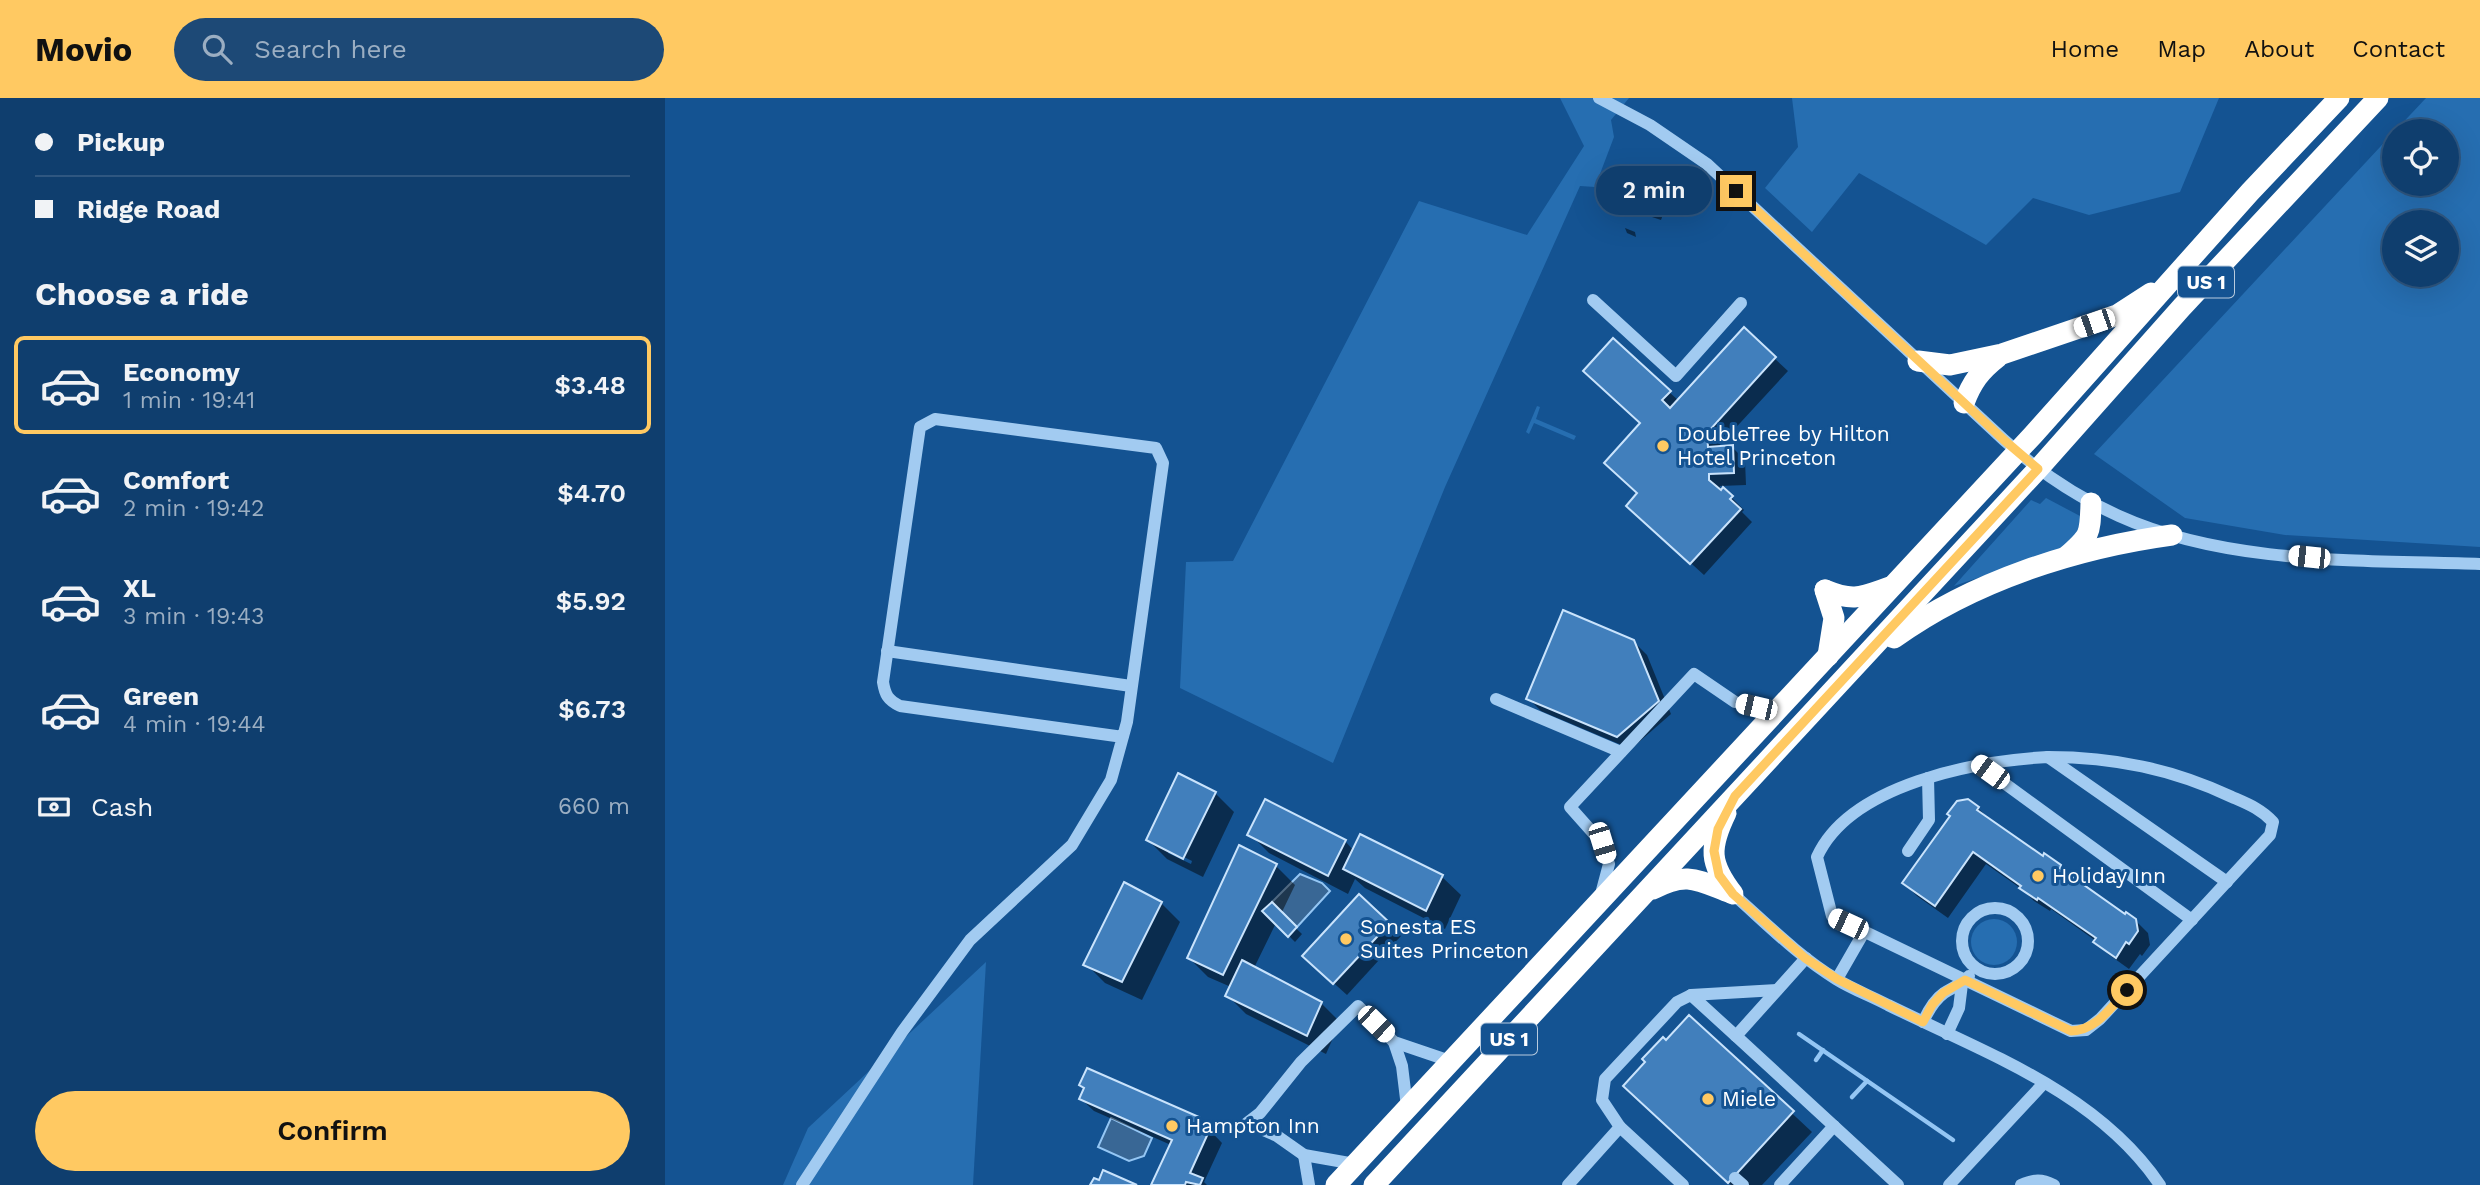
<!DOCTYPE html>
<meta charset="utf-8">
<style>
:root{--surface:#0f3e6e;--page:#1d4976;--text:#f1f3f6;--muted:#9baec2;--line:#2f5781;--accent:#ffc962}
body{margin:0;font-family:"Work Sans",sans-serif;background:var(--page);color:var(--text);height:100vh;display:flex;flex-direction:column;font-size:26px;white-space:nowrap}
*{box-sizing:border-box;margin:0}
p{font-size:23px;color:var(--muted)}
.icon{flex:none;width:38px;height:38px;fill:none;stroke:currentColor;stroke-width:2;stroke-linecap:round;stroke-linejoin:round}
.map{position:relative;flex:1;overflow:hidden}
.drawer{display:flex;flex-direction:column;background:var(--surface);width:665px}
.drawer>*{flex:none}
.guide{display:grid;align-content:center;height:154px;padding:0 35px;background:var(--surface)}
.buttons{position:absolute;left:1717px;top:21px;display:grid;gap:14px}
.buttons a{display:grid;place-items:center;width:77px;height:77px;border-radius:50%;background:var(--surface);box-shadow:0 7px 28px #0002,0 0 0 2px var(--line);font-size:35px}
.end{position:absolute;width:32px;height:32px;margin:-16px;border:9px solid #ffc962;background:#111;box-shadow:0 0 0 4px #111}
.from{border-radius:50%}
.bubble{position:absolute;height:49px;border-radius:24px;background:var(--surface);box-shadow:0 7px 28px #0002,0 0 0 2px var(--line);font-size:23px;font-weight:600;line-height:49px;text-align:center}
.car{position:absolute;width:21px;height:42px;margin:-21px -10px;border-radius:9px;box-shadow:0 0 5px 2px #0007;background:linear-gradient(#fff 24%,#345 0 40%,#fff 0 76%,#345 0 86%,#fff 0)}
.guide b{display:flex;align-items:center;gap:24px;height:66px;font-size:26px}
.guide b+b{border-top:2px solid var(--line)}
.guide i{width:18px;height:18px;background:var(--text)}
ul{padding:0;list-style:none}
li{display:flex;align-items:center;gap:21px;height:98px;margin:0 14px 10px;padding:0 21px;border:4px solid transparent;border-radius:10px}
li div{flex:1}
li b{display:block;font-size:26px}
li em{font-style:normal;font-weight:600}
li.current{border-color:var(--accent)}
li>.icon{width:63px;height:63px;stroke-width:1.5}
h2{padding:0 35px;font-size:32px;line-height:84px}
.pay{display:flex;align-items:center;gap:18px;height:77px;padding:0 35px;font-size:26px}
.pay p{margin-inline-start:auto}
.cta{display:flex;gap:14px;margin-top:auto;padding:14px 35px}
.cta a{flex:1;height:80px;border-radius:42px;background:var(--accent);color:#111;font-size:28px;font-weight:600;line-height:80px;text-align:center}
header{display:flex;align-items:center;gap:42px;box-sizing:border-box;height:98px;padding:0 35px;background:var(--accent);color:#111}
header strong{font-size:33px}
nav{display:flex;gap:38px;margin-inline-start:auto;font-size:24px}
.search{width:490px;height:63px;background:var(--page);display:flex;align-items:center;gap:18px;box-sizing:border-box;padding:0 24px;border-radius:38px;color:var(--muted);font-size:26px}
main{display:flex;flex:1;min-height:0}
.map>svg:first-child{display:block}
.green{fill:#266eb1;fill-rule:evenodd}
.water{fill:#396795;stroke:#94c6f4;stroke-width:2}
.shadow{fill:#0007;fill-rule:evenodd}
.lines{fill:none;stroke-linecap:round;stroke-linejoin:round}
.stream{stroke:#94c6f4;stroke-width:4.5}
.building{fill:#417fbc;stroke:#c9e3fc;stroke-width:2}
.minor{stroke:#a2cbf1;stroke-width:12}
.highway{stroke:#fff;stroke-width:21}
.route{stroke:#ffc962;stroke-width:9}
.poi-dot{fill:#ffc962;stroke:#145392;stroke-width:2.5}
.labels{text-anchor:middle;stroke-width:6;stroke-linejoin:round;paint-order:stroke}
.shield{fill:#145392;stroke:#b8cbde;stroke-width:2}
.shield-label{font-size:19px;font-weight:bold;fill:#fff}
.poi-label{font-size:21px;fill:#fff;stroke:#145392;text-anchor:start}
</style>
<header>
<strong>Movio</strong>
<div class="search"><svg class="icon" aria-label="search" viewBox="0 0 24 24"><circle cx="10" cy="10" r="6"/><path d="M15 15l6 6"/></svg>Search here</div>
<nav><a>Home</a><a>Map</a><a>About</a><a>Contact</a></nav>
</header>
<main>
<section class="drawer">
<div class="guide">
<b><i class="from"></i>Pickup</b>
<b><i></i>Ridge Road</b>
</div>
<h2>Choose a ride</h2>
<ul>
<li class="current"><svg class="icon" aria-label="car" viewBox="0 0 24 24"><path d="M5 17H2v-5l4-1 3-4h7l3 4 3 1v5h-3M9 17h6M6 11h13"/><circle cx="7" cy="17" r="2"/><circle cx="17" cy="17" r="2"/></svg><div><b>Economy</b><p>1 min · 19:41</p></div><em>$3.48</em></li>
<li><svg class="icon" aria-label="car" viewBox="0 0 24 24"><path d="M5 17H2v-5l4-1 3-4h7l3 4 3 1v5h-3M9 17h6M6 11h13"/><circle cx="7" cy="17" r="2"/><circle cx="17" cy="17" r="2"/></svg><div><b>Comfort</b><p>2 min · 19:42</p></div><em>$4.70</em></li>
<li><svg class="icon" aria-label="car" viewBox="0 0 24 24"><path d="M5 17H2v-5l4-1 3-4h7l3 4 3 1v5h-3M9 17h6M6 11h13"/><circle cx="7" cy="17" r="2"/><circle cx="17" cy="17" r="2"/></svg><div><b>XL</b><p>3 min · 19:43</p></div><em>$5.92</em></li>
<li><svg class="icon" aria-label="car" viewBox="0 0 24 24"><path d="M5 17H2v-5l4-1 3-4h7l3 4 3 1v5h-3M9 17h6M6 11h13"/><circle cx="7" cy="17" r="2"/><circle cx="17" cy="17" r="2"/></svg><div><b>Green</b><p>4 min · 19:44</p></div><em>$6.73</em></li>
</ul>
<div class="pay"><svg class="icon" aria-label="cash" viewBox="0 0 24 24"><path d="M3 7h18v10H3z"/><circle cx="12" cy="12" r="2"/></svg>Cash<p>660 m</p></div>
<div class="cta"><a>Confirm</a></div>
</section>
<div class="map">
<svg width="1815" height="1087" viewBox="0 0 1815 1087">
<rect width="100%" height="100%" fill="#145392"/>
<g class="green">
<path d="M 895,0 L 964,0 L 946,22 L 949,39 L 930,89 L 915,88 L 780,389 L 668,665 L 515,590 L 521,464 L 568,463 L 754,103 L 862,137 L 919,48 Z"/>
<path d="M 1127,0 L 1554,0 L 1515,94 L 1424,117 L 1368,100 L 1321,147 L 1194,75 L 1147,134 L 1100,90 L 1133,49 Z"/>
<path d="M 1761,0 L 1815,0 L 1815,449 L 1620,437 L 1520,420 L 1429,356 L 1729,34 L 1729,86 L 1782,86 L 1782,33 L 1730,33 ZM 1729,124 L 1782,124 L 1782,177 L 1729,177 Z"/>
<path d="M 872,308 L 875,309 L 871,321 L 911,338 L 909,342 L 869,325 L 864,336 L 861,334 Z"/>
<path d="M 1381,400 L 1415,418 L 1415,434 L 1398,451 L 1289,488 L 1366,402 L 1375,406 Z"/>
<circle cx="1329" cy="844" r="23"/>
<path d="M 321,864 L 308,1087 L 118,1087 L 143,1030 Z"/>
</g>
<g class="water">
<path d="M 635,776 L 657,785 L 665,793 L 632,829 L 607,804 Z"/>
<path d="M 446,1020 L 487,1040 L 479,1058 L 464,1063 L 433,1049 Z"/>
</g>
<g class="shadow">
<path d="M 998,94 L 1004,100 L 996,122 L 969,113 L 963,107 Z"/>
<path d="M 960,130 L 970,134 L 971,139 L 962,135 Z"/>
<path d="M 1079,232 L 1123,273 L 1052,350 L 1067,349 L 1080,362 L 1081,387 L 1055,388 L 1056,395 L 1059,392 L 1079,412 L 1077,414 L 1087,424 L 1039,477 L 976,420 L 974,396 L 977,326 L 933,286 L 1004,294 L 1014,303 Z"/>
<path d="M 968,543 L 982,557 L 1006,616 L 966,651 L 876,613 L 863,600 Z"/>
<path d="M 550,695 L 569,714 L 538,779 L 502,761 L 483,742 ZM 503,751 L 527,763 L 526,766 L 503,755 Z"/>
<path d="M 1313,710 L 1326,723 L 1378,760 L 1395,768 L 1408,781 L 1460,818 L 1470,822 L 1483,835 L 1485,847 L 1477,858 L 1475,856 L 1464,871 L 1443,856 L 1431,843 L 1386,811 L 1385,813 L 1369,803 L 1358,792 L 1321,766 L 1283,820 L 1252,798 L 1239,785 Z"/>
<path d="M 585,736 L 680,743 L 689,753 L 776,778 L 796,797 L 780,831 L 700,790 L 690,781 L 683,796 L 604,755 Z"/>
<path d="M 575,749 L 611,768 L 630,787 L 616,816 L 637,836 L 630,844 L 611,825 L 589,870 L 656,905 L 675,924 L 661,956 L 581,916 L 562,897 L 566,889 L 543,879 L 524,860 Z"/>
<path d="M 496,805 L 515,824 L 477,902 L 440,885 L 421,866 Z"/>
<path d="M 723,826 L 736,838 L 682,897 L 652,870 Z"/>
<path d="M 1024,919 L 1147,1034 L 1097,1087 L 1066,1087 L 979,1007 L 982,965 Z"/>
<path d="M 416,987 L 533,1020 L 557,1045 L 539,1084 L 542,1087 L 488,1087 L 506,1047 L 429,1013 L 416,1001 L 420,991 Z"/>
</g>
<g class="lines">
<g class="stream">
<path d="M 1134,936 L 1288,1042"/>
<path d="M 1151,962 L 1158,952"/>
<path d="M 1187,999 L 1202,983"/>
</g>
</g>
<g class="building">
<path d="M 970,83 L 999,93 L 990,117 L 961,107 Z"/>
<path d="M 1079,229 L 1111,259 L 1042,335 L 1043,349 L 1068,347 L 1069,375 L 1044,376 L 1044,382 L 1056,392 L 1058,389 L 1068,398 L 1065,401 L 1076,411 L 1025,466 L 961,408 L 972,395 L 939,365 L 975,325 L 918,273 L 948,240 L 1006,293 L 997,302 L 1005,310 Z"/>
<path d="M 898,512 L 969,542 L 994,603 L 952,639 L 861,601 Z"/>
<path d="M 513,675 L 551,694 L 518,761 L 481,742 Z"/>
<path d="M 600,701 L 681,742 L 663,778 L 582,737 Z"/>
<path d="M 1303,701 L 1314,709 L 1312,712 L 1378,758 L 1379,755 L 1396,767 L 1395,770 L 1460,816 L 1461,814 L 1471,821 L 1473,833 L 1464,846 L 1461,844 L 1451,860 L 1428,844 L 1431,840 L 1373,800 L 1372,802 L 1354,790 L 1356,788 L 1308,754 L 1270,808 L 1237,785 L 1285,718 L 1282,716 L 1292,703 Z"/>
<path d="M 695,736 L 778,777 L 761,813 L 678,771 Z"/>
<path d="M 574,747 L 612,766 L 558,877 L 522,860 Z"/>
<path d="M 459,784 L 497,804 L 457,884 L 418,867 Z"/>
<path d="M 694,796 L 725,825 L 668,886 L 637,858 Z"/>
<path d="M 607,804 L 632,829 L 623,839 L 597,813 Z"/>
<path d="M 577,862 L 657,904 L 642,938 L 560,898 Z"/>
<path d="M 1024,917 L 1129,1013 L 1063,1085 L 958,988 L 980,964 L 977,961 L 998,939 L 1001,942 Z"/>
<path d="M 422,970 L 534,1019 L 531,1025 L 545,1031 L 525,1075 L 538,1080 L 535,1087 L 521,1084 L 520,1087 L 486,1087 L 507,1042 L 414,1001 L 419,990 L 414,987 Z"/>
<path d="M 438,1072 L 472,1087 L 425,1087 L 429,1080 L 434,1082 Z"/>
</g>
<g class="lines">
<g class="minor">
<path d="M 934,0 L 985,27 L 1042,66 L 1339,342 C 1373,373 1412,399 1454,418 C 1562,467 1699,462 1815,466"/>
<path d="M 928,202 L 1011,278 L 1076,205"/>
<path d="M 222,553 L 466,588"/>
<path d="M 831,601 L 956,654"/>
<path d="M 1383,659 C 1449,659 1507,671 1567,699 C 1583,706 1596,711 1608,724 L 1605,737 L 1435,921 L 1421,932 L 1406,933 L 1167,818 L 1152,759 C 1185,686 1311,663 1383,659 Z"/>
<path d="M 1383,659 L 1562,784"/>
<path d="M 1313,666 L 1527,822"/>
<path d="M 1243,753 L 1264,722 L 1263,680"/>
<path d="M 936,796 L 944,766 L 937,745 L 905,709 L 1029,576 L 1070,604 L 1111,614"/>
<path d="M 1068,796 C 1101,825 1133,858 1171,881 C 1187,891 1206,898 1223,907 C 1320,955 1432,994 1495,1087"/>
<circle cx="1330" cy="843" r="33"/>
<path d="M 1172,881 L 1199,834"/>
<path d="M 1026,897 L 1071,938 L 1141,860"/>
<path d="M 1258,924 C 1263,913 1269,902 1279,895 C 1288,889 1296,887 1304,878"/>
<path d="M 1282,936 L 1294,910 L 1297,886"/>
<path d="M 1071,938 L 1233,1087"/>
<path d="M 729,944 L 737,968 L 742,1009"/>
<path d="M 955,1029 L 1018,1087"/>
<path d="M 639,1057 L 644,1087"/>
<path d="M 690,1066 L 639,1057 L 612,1038 L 582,1025 L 595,1015 L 636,964 L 693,908 L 729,944 L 785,963"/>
<path d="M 1070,1080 L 1078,1087"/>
<path d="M 137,1087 L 237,934 L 305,842 L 407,747 L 446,682 L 462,624 L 498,365 L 491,350 L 270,321 L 255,329 L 218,584 C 220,597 223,602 235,608 L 458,639"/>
<path d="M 903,1087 L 955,1029 L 937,1002 L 940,981 L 1012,904 L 1026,897 L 1112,892"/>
<path d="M 1115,1087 L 1169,1028"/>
<path d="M 1284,1087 L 1379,985"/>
<path d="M 1356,1087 C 1369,1081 1377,1081 1389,1087"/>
</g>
<g class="highway">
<path d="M 1253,263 L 1285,267 L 1337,256 L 1452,217 L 1486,195"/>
<path d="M 1299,305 C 1307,284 1315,273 1333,259"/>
<path d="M 1402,458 C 1426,437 1425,436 1426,405"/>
<path d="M 1160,492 C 1189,504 1196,499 1225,489"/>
<path d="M 1160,492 L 1169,520 L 1163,558"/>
<path d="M 1229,540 C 1308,483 1411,450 1507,437"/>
<path d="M 1061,715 C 1044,750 1044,765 1068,796"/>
<path d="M 988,791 C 1022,773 1032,782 1066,795"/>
<path d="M 671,1087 L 1368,337 L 1585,94 L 1674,0"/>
<path d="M 709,1087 L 1373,371 L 1517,209 L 1713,0"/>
</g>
</g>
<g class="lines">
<path class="route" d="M 1071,93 L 1339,342 L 1373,371 L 1070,698 L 1053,731 L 1049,753 L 1054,777 L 1068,796 L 1140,860 L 1172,881 L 1258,924 L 1267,907 L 1278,895 L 1300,882 L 1406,933 C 1432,932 1445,910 1462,892"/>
</g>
<g class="poi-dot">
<circle cx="998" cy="348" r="7"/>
<circle cx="1373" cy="778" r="7"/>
<circle cx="681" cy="841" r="7"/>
<circle cx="1043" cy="1001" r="7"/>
<circle cx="507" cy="1028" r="7"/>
</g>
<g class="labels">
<g class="shield">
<rect x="1513" y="168.5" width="56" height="31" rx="5"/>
<rect x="816" y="925.5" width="56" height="31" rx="5"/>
</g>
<g class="shield-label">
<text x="1541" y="191">US 1</text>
<text x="844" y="948">US 1</text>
</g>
<g class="poi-label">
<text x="1012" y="343">DoubleTree by Hilton<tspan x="1012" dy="24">Hotel Princeton</tspan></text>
<text x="1387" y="785">Holiday Inn</text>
<text x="695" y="836">Sonesta ES<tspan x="695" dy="24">Suites Princeton</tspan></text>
<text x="1057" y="1008">Miele</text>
<text x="521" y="1035">Hampton Inn</text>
</g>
</g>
</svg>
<div class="buttons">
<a><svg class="icon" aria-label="locate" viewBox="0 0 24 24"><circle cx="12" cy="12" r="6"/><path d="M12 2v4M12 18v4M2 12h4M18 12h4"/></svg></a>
<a><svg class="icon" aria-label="layers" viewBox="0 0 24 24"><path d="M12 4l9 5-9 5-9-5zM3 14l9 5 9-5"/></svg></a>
</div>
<i class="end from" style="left:1462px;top:892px"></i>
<i class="end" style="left:1071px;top:93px"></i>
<div class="bubble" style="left:931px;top:68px;width:116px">2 min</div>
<i class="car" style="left:1429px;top:225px;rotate:251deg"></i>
<i class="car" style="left:1644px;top:459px;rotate:276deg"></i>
<i class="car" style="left:1091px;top:609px;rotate:283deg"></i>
<i class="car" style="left:1325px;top:674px;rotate:306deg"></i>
<i class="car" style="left:937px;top:745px;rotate:163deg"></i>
<i class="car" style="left:1183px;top:826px;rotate:295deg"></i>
<i class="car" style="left:711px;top:926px;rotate:134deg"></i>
</div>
</main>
